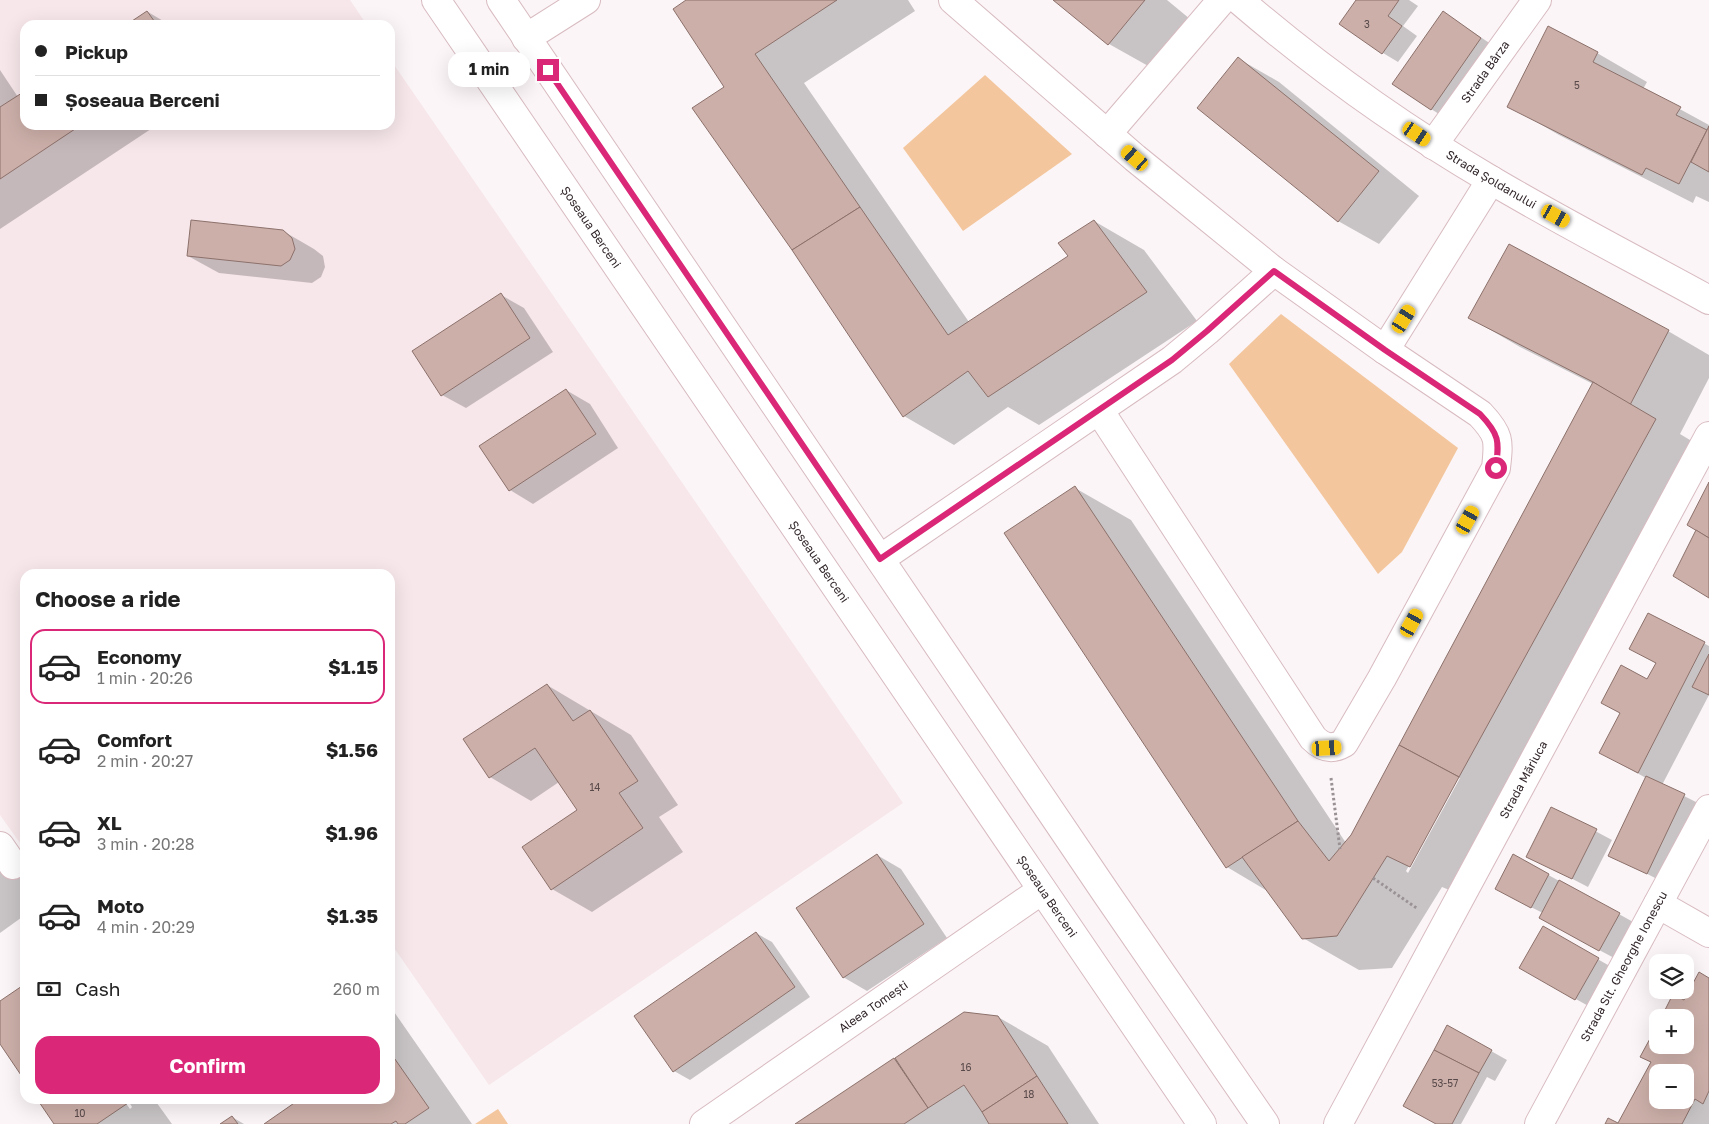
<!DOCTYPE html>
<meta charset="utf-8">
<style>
:root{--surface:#fff;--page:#f6f6f6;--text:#222;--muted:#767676;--line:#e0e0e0;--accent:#db2777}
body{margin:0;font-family:"Golos Text",sans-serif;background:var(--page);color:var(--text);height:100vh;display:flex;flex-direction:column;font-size:19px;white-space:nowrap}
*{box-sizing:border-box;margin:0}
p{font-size:16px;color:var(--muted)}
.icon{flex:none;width:28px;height:28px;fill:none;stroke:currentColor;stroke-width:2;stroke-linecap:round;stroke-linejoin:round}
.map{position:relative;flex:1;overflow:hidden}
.side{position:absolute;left:20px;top:569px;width:375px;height:535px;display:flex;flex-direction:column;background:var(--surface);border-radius:15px;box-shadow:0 5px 20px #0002}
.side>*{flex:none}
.top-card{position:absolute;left:20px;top:20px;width:375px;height:110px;border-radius:15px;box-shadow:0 5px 20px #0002;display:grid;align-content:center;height:110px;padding:0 15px;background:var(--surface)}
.buttons{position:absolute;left:1649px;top:954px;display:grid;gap:10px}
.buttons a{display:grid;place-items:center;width:45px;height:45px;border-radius:10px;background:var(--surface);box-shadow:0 5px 20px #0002;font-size:25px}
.end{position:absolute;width:22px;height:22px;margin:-11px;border:6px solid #db2777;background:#fff;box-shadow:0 0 0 2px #fff}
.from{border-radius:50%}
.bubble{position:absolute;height:35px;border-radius:15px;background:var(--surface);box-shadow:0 5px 20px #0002;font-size:16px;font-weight:700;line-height:35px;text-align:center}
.car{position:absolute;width:15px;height:30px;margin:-15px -8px;border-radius:6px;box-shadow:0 0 4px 1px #0007;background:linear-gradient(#f5c518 24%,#345 0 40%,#f5c518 0 76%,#345 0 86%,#f5c518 0)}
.top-card b{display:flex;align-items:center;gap:18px;height:48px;font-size:19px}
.top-card b+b{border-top:1px solid var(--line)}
.top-card i{width:12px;height:12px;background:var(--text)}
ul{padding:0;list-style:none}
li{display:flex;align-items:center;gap:15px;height:75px;margin:0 10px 8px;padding:0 5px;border:2px solid transparent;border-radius:15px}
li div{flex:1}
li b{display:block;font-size:19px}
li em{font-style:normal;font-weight:700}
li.selected{border-color:var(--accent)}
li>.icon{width:45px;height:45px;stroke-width:1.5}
h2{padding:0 15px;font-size:22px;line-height:60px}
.pay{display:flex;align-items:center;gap:12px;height:55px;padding:0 15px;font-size:19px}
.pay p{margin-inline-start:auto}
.primary-button{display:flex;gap:10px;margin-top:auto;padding:10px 15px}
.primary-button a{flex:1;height:58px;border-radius:15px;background:var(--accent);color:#fff;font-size:20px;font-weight:700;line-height:58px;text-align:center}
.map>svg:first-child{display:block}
.built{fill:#f7e7ea}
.green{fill:#f3c69d}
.shadow{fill:#0003;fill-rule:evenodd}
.building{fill:#ccafa9;stroke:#8c716b;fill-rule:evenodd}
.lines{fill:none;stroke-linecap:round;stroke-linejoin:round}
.minor-casing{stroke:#d8bbc1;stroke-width:30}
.major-casing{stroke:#d8bbc1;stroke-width:30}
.path{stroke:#9a9194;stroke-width:3;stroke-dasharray:2.5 2.5;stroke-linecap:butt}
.minor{stroke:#fff;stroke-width:28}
.major{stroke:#fff;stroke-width:28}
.route{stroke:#db2777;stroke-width:6}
.labels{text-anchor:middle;stroke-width:4;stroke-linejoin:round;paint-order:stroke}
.number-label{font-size:10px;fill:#58494a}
.street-label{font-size:12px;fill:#32272a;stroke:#fff}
</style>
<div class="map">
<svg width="1709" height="1124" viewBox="0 0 1709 1124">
<rect width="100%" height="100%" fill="#fbf5f7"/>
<path class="built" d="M 0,0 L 350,0 L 367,25 L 25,25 L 25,125 L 390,125 L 390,59 L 903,803 L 489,1085 L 390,942 L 390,574 L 25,574 L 25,850 L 0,815 Z"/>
<g class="green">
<path d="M 985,75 L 1072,154 L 963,231 L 903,148 Z"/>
<path d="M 1281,314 L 1458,448 L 1402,552 L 1378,574 L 1229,364 Z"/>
<path d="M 498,1109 L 508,1124 L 475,1124 Z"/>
</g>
<g class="shadow">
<path d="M 688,0 L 908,0 L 915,11 L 804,83 L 969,322 L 1070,257 L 1094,221 L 1144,250 L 1197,321 L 1039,425 L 1008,407 L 954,445 L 904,416 L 726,87 Z"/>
<path d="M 1055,0 L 1167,0 L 1190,19 L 1150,67 L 1109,44 Z"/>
<path d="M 1358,0 L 1409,0 L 1418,6 L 1403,26 L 1417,36 L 1398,62 L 1383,53 Z"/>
<path d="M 148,12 L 170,25 L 128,25 Z"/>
<path d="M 1444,13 L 1497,48 L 1447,119 L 1431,109 Z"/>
<path d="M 1597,53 L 1647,82 L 1643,89 L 1709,125 L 1709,202 L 1696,196 L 1693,203 L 1559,135 L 1509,106 Z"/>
<path d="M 1239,59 L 1279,82 L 1419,196 L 1379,244 L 1338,221 Z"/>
<path d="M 0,70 L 18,97 L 25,93 L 25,125 L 157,125 L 0,229 Z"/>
<path d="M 283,231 L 314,249 L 323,256 L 325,267 L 321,277 L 312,283 L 219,273 L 188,256 Z"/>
<path d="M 501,295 L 524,308 L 553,352 L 466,408 L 442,395 Z"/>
<path d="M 1470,318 L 1668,331 L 1709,355 L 1709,378 L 1680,434 L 1705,449 L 1466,897 L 1442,887 L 1392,968 L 1359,970 L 1303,938 L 1269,892 L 1227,867 L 1006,534 L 1075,488 L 1131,520 L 1346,843 L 1352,836 L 1593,384 L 1520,347 ZM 1457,778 L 1460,778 L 1408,873 L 1406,871 Z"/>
<path d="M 566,390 L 590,404 L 618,448 L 533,504 L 510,490 Z"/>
<path d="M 1649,614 L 1709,646 L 1709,695 L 1662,785 L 1700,804 L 1663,882 L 1610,855 L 1646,778 L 1601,753 L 1648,681 L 1657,664 L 1631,649 Z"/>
<path d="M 547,685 L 631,735 L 678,805 L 659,817 L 683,852 L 592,912 L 552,889 L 579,811 L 559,782 L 531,801 L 490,777 L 465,740 Z"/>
<path d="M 1552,808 L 1612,840 L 1588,887 L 1528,856 Z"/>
<path d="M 0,834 L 25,869 L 25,915 L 0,933 Z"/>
<path d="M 877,855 L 901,869 L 947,938 L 867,991 L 843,977 Z"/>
<path d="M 1514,856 L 1635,923 L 1616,959 L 1556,927 L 1543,913 L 1512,898 Z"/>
<path d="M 1543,928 L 1615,969 L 1592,1008 L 1520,968 Z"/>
<path d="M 756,933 L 772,942 L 810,997 L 690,1080 L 674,1071 Z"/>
<path d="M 1709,979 L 1709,1124 L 1620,1124 L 1652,1063 L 1641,1057 L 1658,1045 L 1685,1045 L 1685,1002 ZM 1658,1072 L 1685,1072 L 1685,1100 L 1658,1100 Z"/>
<path d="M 390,1006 L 472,1124 L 266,1124 L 302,1099 L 390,1099 Z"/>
<path d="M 965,1014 L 998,1017 L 1048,1046 L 1099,1124 L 797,1124 Z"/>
<path d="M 1491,1051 L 1507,1060 L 1495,1081 L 1487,1077 L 1461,1124 L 1438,1124 Z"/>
<path d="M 39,1099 L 123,1099 L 130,1109 L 132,1107 L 127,1099 L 154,1099 L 172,1124 L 56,1124 Z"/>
<path d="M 232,1117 L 244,1124 L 223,1124 Z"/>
</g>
<g class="building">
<path d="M 686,0 L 837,0 L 755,54 L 860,207 L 792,250 L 692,108 L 724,87 L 673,9 Z"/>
<path d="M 1053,0 L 1145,0 L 1108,45 Z"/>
<path d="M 1356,0 L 1399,0 L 1388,16 L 1402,26 L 1382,54 L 1339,24 Z"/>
<path d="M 147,11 L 157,25 L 126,25 Z"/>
<path d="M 1443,11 L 1481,38 L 1431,110 L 1392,84 Z"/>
<path d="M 1548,26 L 1598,52 L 1593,62 L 1681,107 L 1676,115 L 1707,130 L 1679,184 L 1646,168 L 1642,175 L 1507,107 Z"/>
<path d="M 1238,57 L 1379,171 L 1338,222 L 1197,108 Z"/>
<path d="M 25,91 L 25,125 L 81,125 L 0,179 L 0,107 Z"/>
<path d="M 1709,126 L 1709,172 L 1691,162 Z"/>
<path d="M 860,207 L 948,335 L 1068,256 L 1058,243 L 1094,220 L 1147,292 L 988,397 L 968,371 L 903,417 L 792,250 Z"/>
<path d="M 191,220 L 283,230 L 292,238 L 295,249 L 290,260 L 281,266 L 187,256 Z"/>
<path d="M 1509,244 L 1669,330 L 1630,405 L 1593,382 L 1468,318 Z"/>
<path d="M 501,293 L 530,338 L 441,396 L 412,351 Z"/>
<path d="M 1593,382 L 1656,419 L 1459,777 L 1399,745 Z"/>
<path d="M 566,389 L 596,434 L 509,491 L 479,446 Z"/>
<path d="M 1709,482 L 1709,538 L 1687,525 Z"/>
<path d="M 1075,486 L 1298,821 L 1226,868 L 1004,533 Z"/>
<path d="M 1696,530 L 1709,538 L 1709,598 L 1673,576 Z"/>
<path d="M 1648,613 L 1705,642 L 1638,773 L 1599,753 L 1620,713 L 1601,703 L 1621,665 L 1647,679 L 1656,663 L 1629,649 Z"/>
<path d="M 1709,654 L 1709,695 L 1692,687 Z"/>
<path d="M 547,684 L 573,721 L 590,710 L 638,781 L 619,793 L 643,828 L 551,890 L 522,847 L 577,810 L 535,748 L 489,778 L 463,739 Z"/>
<path d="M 1399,745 L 1459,777 L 1410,867 L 1387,856 L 1337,936 L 1302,939 L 1242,857 L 1298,821 L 1329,861 L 1351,835 Z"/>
<path d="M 1646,776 L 1685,794 L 1647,874 L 1608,856 Z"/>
<path d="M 1551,807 L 1597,829 L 1572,879 L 1526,857 Z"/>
<path d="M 877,854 L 924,924 L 843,978 L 796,908 Z"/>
<path d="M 1513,854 L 1549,874 L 1531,908 L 1495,889 Z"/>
<path d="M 1559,880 L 1620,913 L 1599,951 L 1539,918 Z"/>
<path d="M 1543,926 L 1599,958 L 1575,1000 L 1519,968 Z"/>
<path d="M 756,932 L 795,987 L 673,1072 L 634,1016 Z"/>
<path d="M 1699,972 L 1709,978 L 1709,1091 L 1703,1104 L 1695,1099 L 1682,1124 L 1605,1124 L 1608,1118 L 1618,1123 L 1651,1062 L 1640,1057 L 1658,1024 L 1658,1045 L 1685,1045 L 1685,1018 L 1661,1018 L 1673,994 L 1684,1000 ZM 1658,1072 L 1685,1072 L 1685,1100 L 1658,1100 Z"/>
<path d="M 25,984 L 25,1081 L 0,1044 L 0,1001 Z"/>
<path d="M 964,1012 L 998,1016 L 1037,1076 L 982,1112 L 964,1085 L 928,1108 L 895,1058 Z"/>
<path d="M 1447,1025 L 1492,1050 L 1479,1073 L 1434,1050 Z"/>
<path d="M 1434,1050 L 1479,1073 L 1452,1124 L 1436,1124 L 1403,1106 Z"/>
<path d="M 390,1052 L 429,1108 L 405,1124 L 398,1124 L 396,1121 L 391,1124 L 264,1124 L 300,1099 L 390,1099 Z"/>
<path d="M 894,1058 L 928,1108 L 904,1124 L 795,1124 Z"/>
<path d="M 1037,1076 L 1068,1124 L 989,1124 L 982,1112 Z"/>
<path d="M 37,1099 L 125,1099 L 128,1103 L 97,1124 L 54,1124 Z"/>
<path d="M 232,1116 L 238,1124 L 220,1124 Z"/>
</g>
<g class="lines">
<g class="minor-casing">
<g id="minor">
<path d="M 953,0 L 1135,158 L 1274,271 L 1385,350 L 1480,414 C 1500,435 1499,441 1496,468 L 1382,678 L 1344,743 C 1332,750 1323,748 1313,738 L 1099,410"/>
<path id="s1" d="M 1239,0 C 1317,67 1402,128 1491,180 C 1562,222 1636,260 1709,300"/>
<path d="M 526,38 L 586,0"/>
<path d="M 1107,134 L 1222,0"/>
<path id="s2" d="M 1433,145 L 1537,0"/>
<path d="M 1385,350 L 1491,180"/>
<path d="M 880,559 L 1172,360 L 1207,331 L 1274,271"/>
<path d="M 0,846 L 13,865"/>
<path d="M 1658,904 L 1709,933"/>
<path id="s3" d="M 704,1124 L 1042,890"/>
<path id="s4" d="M 1338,1124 L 1709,436"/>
<path id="s5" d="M 1539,1124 L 1709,809"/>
</g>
</g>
<g class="major-casing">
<g id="major">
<path id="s6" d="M 436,0 L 1202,1124"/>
<path d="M 501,0 L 1106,893 L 1265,1124"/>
</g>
</g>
<g class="path">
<path d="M 1331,778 L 1340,849"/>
<path d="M 1373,878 L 1418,909"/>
</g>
<use href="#minor" class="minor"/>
<use href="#major" class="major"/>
</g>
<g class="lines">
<path class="route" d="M 548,70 L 880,559 L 1172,360 L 1207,331 L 1274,271 L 1385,350 L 1480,414 C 1500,435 1499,441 1496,468"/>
</g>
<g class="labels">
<g class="number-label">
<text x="1367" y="28">3</text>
<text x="1577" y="89">5</text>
<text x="595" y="791">14</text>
<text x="966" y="1071">16</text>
<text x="1445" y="1087">53-57</text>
<text x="1029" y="1098">18</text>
<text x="80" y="1117">10</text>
</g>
<g class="street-label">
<text dy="4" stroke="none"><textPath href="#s2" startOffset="90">Strada Bârza</textPath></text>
<text dy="4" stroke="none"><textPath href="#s1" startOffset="310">Strada Șoldanului</textPath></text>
<text dy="4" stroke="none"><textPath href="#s6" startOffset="275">Șoseaua Berceni</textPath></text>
<text dy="4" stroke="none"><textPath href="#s6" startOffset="680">Șoseaua Berceni</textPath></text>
<text dy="4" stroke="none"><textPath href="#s4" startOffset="391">Strada Măriuca</textPath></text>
<text dy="4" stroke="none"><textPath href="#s6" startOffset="1085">Șoseaua Berceni</textPath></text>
<text dy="4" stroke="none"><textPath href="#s5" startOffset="179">Strada Slt. Gheorghe Ionescu</textPath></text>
<text dy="4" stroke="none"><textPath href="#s3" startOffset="206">Aleea Tomești</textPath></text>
</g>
</g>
</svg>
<div class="buttons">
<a><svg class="icon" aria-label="layers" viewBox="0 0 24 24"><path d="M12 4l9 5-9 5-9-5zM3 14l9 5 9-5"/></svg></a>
<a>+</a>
<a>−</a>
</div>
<i class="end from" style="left:1496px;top:468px"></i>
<i class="end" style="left:548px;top:70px"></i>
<div class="bubble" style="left:448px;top:52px;width:82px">1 min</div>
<i class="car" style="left:1417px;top:134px;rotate:124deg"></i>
<i class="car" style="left:1135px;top:158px;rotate:311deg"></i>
<i class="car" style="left:1556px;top:216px;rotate:119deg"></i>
<i class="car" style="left:1404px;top:319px;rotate:32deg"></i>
<i class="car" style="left:1468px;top:520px;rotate:29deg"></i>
<i class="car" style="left:1412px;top:623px;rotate:29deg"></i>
<i class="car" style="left:1327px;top:748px;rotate:87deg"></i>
<div class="top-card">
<b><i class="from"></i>Pickup</b>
<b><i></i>Șoseaua Berceni</b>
</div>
<section class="side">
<h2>Choose a ride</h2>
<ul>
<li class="selected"><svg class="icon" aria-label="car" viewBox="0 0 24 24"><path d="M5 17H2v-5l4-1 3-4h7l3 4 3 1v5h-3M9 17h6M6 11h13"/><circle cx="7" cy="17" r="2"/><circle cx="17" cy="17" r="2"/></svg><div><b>Economy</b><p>1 min · 20:26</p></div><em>$1.15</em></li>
<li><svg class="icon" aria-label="car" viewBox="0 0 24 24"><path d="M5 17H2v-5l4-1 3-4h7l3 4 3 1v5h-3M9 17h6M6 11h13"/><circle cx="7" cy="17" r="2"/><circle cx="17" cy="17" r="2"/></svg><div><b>Comfort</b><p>2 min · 20:27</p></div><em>$1.56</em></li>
<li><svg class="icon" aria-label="car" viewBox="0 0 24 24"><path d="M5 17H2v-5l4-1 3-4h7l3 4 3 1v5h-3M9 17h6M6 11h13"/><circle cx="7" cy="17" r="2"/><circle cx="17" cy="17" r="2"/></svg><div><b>XL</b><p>3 min · 20:28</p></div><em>$1.96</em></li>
<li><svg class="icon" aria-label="car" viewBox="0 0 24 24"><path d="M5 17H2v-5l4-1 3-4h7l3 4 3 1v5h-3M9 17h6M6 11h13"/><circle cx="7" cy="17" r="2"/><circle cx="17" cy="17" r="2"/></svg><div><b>Moto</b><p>4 min · 20:29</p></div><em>$1.35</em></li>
</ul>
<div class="pay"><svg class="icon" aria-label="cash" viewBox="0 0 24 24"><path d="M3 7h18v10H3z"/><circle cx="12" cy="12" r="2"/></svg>Cash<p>260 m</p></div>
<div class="primary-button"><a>Confirm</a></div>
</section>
</div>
